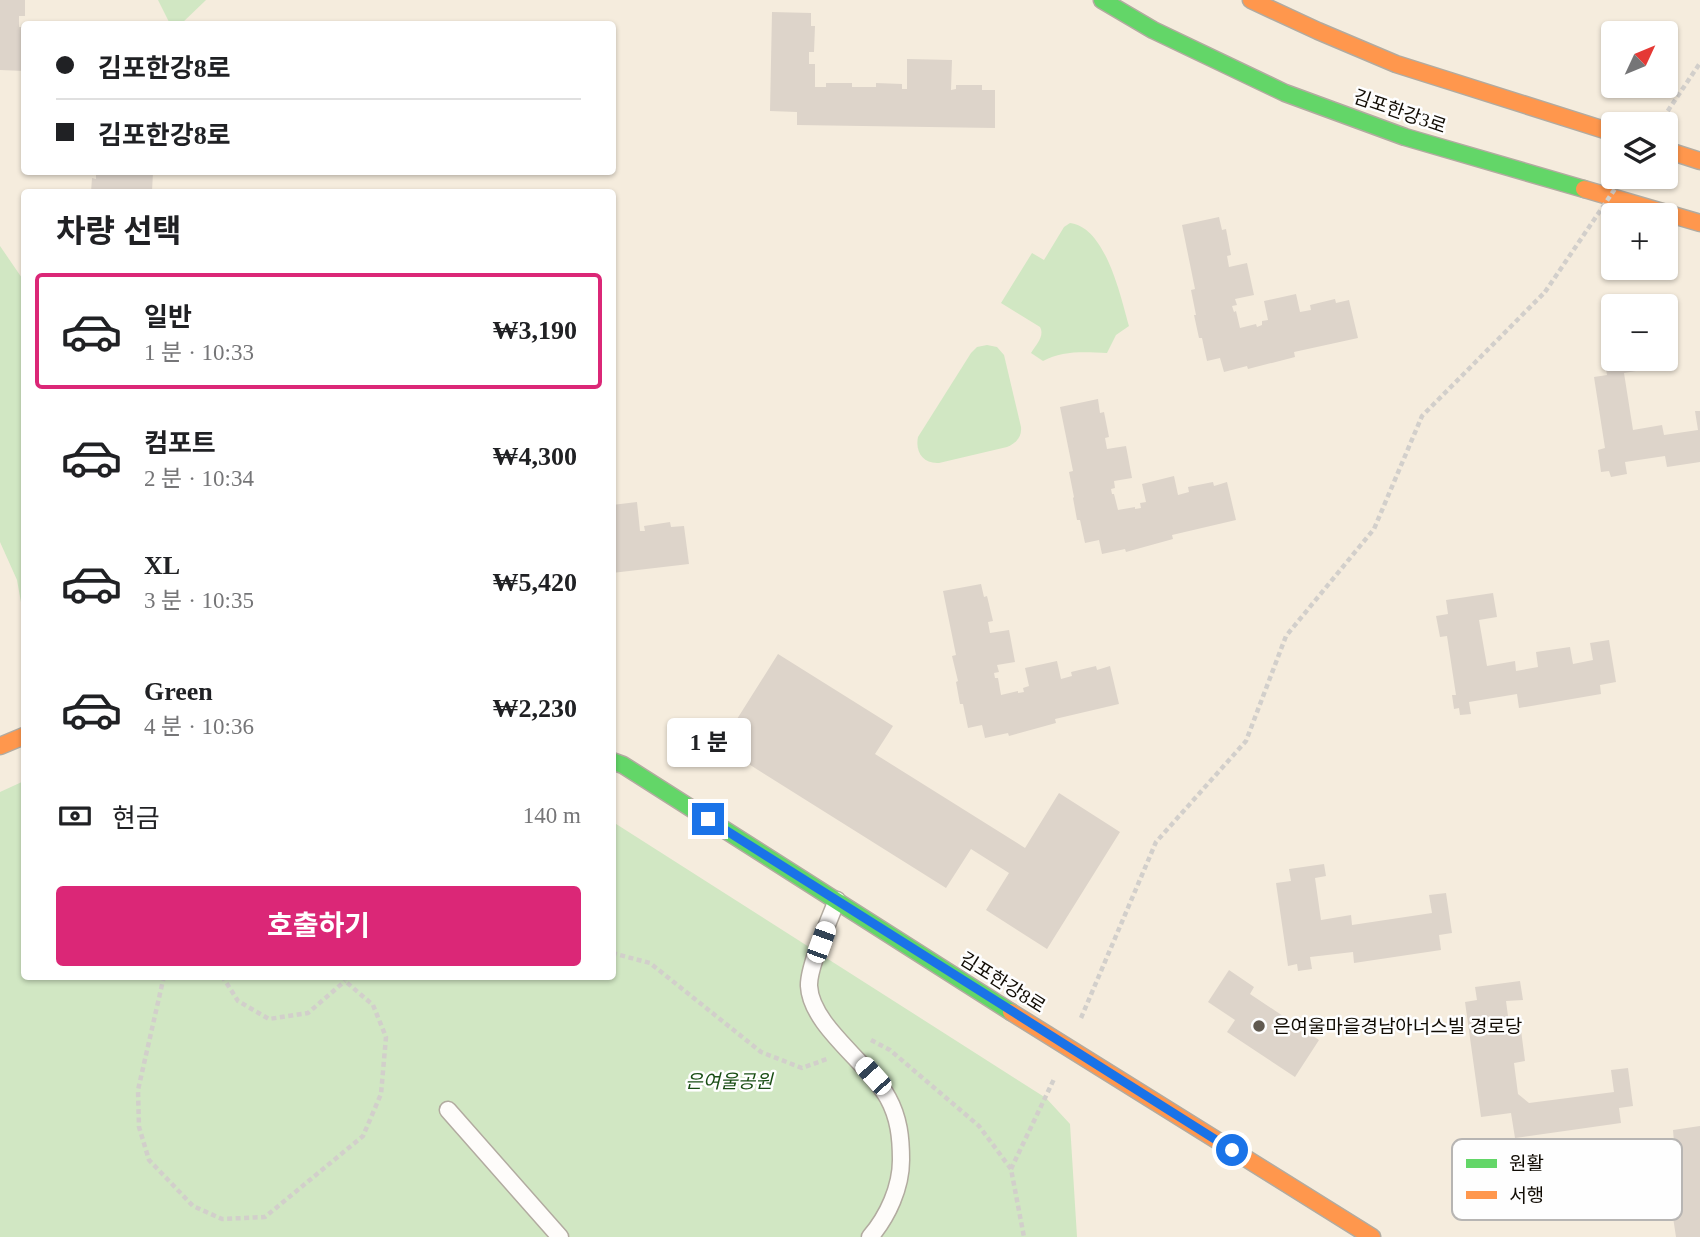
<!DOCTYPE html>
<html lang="ko">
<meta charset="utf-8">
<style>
:root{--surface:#fff;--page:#f2f2f2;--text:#202124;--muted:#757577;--line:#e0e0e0;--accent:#db2777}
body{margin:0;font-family:"Times New Roman","Noto Sans KR",serif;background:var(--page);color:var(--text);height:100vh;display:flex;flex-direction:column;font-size:26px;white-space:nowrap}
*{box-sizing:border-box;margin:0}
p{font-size:23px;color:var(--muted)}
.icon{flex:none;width:38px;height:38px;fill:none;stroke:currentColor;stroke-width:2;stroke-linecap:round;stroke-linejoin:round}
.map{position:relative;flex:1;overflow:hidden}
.panel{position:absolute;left:21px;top:189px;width:595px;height:791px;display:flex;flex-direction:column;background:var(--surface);border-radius:7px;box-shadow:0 2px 5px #0004}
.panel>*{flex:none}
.guide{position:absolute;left:21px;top:21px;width:595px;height:154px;border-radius:7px;box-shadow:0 2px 5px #0004;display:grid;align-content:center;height:154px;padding:0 35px;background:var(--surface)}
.needle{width:46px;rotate:46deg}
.tools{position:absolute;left:1601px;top:21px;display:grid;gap:14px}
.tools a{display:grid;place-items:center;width:77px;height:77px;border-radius:7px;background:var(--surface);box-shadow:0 2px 5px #0004;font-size:35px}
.end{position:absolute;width:32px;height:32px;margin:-16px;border:9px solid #1a73e8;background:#fff;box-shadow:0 0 0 4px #fff}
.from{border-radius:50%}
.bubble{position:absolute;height:49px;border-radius:7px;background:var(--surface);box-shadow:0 2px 5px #0004;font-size:23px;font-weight:700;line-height:49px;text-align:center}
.car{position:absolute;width:21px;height:42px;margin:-21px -10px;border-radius:9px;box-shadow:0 0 5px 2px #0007;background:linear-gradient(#fff 24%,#345 0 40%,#fff 0 76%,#345 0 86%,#fff 0)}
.guide b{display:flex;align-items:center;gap:24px;height:66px;font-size:26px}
.guide b+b{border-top:2px solid var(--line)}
.guide i{width:18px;height:18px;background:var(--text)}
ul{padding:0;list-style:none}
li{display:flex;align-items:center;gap:21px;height:116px;margin:0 14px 10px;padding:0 21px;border:4px solid transparent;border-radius:7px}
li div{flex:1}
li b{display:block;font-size:26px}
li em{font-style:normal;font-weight:700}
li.selected{border-color:var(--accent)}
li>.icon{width:63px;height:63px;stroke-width:1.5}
h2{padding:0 35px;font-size:32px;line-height:84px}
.pay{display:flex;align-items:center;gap:18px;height:77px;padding:0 35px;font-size:26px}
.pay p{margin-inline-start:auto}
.cta{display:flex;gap:14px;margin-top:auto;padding:14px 35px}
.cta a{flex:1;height:80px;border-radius:7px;background:var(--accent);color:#fff;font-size:28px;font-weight:700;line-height:80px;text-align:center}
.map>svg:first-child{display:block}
.green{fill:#d1e7c3}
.building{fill:#ddd4ca}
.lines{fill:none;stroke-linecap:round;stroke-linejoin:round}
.lane-casing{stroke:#b2aba0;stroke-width:19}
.fast-casing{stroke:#b2aba0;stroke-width:19}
.slow-casing{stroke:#b2aba0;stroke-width:19}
.path{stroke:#d2cfcb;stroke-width:4.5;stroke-dasharray:5 3.5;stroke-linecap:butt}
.lane{stroke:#fefcfa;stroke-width:16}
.fast{stroke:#63d668;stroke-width:16}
.slow{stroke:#ff974d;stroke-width:16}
.path-bridge{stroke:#d2cfcb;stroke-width:4.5;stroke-dasharray:5 3.5;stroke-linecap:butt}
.route{stroke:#1a73e8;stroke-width:9}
.poi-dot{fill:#615a50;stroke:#fefefe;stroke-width:2.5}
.labels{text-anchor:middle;stroke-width:5;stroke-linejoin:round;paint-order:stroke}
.street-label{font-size:19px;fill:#110c04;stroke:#fefefe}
.poi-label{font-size:19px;fill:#110c04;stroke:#fefefe;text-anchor:start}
.park-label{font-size:19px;font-style:italic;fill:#194d14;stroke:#fefefe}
.key{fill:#fefefe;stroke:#b7b5b3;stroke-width:2}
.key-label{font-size:19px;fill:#110c04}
</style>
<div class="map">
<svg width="1700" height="1237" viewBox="0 0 1700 1237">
<rect width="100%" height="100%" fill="#f5ecdd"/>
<g class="green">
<path d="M 158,0 L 206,0 L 181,24 L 170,24 Z"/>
<path d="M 1070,223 C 1106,227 1121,298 1129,326 L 1116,335 L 1107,353 C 1086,352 1062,350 1043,361 L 1031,353 C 1036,345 1045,336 1040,327 L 1001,303 L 1032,253 L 1044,260 L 1064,227 Z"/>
<path d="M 0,246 L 24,281 L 24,619 L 17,580 L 0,542 Z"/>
<path d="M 987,345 L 997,347 L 1004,355 L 1021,427 C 1022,437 1016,443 1007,447 L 939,463 C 923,464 915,452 918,437 L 971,353 L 977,347 Z"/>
<path d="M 24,781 L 24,976 L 612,976 L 613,822 L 1046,1098 L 1070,1124 L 1077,1237 L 0,1237 L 0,792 Z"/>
</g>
<g class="building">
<path d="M 0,0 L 25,0 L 25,16 L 19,16 L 19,27 L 24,27 L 24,71 L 0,70 Z"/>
<path d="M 772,12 L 811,13 L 811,26 L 815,26 L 814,52 L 809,52 L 809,64 L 815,64 L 815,87 L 826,87 L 826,83 L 852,83 L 852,87 L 876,87 L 876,83 L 902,84 L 902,89 L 907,89 L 907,59 L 952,60 L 951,90 L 956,89 L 956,85 L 982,85 L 982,90 L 995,90 L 995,128 L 797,125 L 797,112 L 770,111 Z"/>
<path d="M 96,172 L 153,172 L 152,192 L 91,192 L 92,178 L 96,179 Z"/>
<path d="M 1219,217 L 1222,230 L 1226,229 L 1231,255 L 1227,256 L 1229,267 L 1247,263 L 1254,295 L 1235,299 L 1237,305 L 1232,306 L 1234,312 L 1236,311 L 1240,328 L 1256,324 L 1257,327 L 1262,325 L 1262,321 L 1268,320 L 1264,301 L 1296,294 L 1300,312 L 1311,310 L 1310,305 L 1335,299 L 1336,303 L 1349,300 L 1358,338 L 1294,352 L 1295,357 L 1248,369 L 1247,366 L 1224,372 L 1220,358 L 1207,361 L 1202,338 L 1199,338 L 1194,315 L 1196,315 L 1191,290 L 1195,289 L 1182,225 Z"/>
<path d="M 1640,359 L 1642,370 L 1624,373 L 1633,430 L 1662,425 L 1664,435 L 1698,430 L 1695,411 L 1700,411 L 1700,462 L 1667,467 L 1665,456 L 1625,462 L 1627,474 L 1611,477 L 1609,471 L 1601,472 L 1598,450 L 1605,448 L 1594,377 L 1607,375 L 1605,363 Z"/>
<path d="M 1098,399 L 1100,413 L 1104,412 L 1109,437 L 1105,438 L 1107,449 L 1126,446 L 1132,478 L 1114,481 L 1115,488 L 1111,489 L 1112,494 L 1114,494 L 1118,510 L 1135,507 L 1135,509 L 1141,508 L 1140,503 L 1146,502 L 1142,484 L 1174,476 L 1178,495 L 1189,492 L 1188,487 L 1213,482 L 1214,486 L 1227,482 L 1236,520 L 1172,535 L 1173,539 L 1126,552 L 1125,549 L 1102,554 L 1099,540 L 1085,543 L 1080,520 L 1077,520 L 1073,498 L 1074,497 L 1069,472 L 1073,471 L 1060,407 Z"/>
<path d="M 637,502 L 640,531 L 645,531 L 644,526 L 670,522 L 671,527 L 684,526 L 689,564 L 612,573 L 612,505 Z"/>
<path d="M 981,584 L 984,597 L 987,596 L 993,621 L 988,622 L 990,633 L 1009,630 L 1015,662 L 997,665 L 999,672 L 994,673 L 995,678 L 998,678 L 1001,695 L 1018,691 L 1018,693 L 1024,692 L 1023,688 L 1029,686 L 1025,668 L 1057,661 L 1061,679 L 1072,676 L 1071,672 L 1096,666 L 1097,670 L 1110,666 L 1119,704 L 1055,719 L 1056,723 L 1009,736 L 1008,733 L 985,738 L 982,725 L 968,728 L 963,704 L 960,704 L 956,682 L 958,681 L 952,656 L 956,655 L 943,591 Z"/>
<path d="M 1493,593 L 1497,617 L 1479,620 L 1487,666 L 1515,661 L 1516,671 L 1538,667 L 1536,652 L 1570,647 L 1573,664 L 1593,660 L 1590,643 L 1609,640 L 1616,682 L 1600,685 L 1601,694 L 1519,708 L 1517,694 L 1469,702 L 1471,714 L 1460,715 L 1459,708 L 1454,709 L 1452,695 L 1456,695 L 1447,636 L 1440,637 L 1436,616 L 1448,614 L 1446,600 Z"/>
<path d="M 778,654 L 893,726 L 875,754 L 1025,848 L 1059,793 L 1120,832 L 1047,949 L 986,910 L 1009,873 L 971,849 L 946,888 L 720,746 Z"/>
<path d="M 1324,864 L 1326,876 L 1315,878 L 1321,920 L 1351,915 L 1352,925 L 1432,913 L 1429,895 L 1446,893 L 1452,933 L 1439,935 L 1441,950 L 1354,963 L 1353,952 L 1310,957 L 1312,969 L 1298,971 L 1297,964 L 1288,966 L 1276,883 L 1291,881 L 1289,869 Z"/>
<path d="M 1229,970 L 1254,987 L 1250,994 L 1319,1040 L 1295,1077 L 1227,1032 L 1235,1020 L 1208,1002 Z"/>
<path d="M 1520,981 L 1523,1000 L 1506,1001 L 1510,1031 L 1521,1030 L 1525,1061 L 1514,1063 L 1518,1094 L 1529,1103 L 1614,1092 L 1611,1070 L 1628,1068 L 1633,1106 L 1619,1108 L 1621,1123 L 1515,1138 L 1511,1113 L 1481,1117 L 1465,1002 L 1477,1000 L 1475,987 Z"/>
<path d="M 1700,1126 L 1700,1237 L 1676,1237 L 1662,1144 L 1674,1142 L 1673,1130 Z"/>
</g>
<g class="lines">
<g class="lane-casing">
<g id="lane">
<path d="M 837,900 C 829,920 808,968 809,986 C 811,1026 869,1063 888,1098 C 899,1118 901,1138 901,1160 C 901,1187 888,1216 870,1237"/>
<path d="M 448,1110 L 560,1237"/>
</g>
</g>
<g class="fast-casing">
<g id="fast">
<path d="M 1102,0 L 1153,30 L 1285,93 L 1405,137 L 1584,189"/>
<path d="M 612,761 L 623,765 L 1011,1012"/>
</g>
</g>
<g class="slow-casing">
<g id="slow">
<path d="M 1251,0 L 1318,31 L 1396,64 L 1614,133"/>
<path d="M 1666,150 L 1700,161"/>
<path d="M 1584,189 L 1700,223"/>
<path d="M 0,746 L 24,736"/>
<path d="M 1011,1012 L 1372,1237"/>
</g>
</g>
<g class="path">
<path d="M 1663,118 L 1700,63"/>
<path d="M 612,953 L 650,963 L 761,1052 L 802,1068 L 827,1059"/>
<path d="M 164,976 L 138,1090 L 139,1127 L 149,1160 L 193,1206 L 222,1219 L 265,1217 L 363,1136 L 381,1094 L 386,1037 L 373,1005 L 345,981 L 345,976"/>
<path d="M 222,976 L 238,1001 L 269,1019 L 308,1013 L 345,981"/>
<path d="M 1081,1018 L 1156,842 L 1246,741 L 1286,636 L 1374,529 L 1422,416 L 1545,292"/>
<path d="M 871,1040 L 890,1050 L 979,1126 L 1011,1169 L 1024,1237"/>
<path d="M 1011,1169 L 1055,1077"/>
</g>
<use href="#lane" class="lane"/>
<use href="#fast" class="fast"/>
<use href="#slow" class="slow"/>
<path class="path-bridge" d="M 1545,292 L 1623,177"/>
</g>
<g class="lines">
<path class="route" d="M 708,819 L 1232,1150"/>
</g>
<circle class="poi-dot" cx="1259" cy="1026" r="7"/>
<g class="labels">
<g class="street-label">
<text transform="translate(1400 111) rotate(19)" y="7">김포한강3로</text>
<text transform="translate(1003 982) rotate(32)" y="7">김포한강8로</text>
</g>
<g class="poi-label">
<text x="1273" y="1033">은여울마을경남아너스빌 경로당</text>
</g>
<g class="park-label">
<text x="729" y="1088">은여울공원</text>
</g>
</g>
<rect x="1452" y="1139" width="230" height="81" rx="10" class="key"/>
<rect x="1466" y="1159" width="31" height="9" fill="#63d668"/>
<rect x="1466" y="1191" width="31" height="8" fill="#ff974d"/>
<g class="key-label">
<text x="1509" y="1170">원활</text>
<text x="1509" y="1202">서행</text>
</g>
</svg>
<div class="tools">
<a><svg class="needle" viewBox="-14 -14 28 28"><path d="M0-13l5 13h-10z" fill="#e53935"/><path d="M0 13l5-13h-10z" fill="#757577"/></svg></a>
<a><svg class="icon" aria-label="layers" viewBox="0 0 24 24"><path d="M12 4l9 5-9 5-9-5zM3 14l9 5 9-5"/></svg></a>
<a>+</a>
<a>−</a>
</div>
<i class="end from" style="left:1232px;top:1150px"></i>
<i class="end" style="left:708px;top:819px"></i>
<div class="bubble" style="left:667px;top:718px;width:84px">1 분</div>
<i class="car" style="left:821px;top:942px;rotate:20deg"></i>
<i class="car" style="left:873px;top:1076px;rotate:318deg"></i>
<div class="guide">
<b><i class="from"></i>김포한강8로</b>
<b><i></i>김포한강8로</b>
</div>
<section class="panel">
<h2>차량 선택</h2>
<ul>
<li class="selected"><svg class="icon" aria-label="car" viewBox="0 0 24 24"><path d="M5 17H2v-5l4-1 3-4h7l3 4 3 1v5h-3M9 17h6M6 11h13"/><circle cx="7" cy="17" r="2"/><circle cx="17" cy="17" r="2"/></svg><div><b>일반</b><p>1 분 · 10:33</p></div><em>₩3,190</em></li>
<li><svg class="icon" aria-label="car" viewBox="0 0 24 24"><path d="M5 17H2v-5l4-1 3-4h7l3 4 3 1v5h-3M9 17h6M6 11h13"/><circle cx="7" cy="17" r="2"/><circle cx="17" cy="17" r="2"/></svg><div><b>컴포트</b><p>2 분 · 10:34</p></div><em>₩4,300</em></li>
<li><svg class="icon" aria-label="car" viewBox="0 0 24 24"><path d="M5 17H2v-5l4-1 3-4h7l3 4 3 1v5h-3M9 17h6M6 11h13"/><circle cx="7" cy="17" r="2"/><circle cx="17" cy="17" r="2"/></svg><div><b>XL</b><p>3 분 · 10:35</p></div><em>₩5,420</em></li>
<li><svg class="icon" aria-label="car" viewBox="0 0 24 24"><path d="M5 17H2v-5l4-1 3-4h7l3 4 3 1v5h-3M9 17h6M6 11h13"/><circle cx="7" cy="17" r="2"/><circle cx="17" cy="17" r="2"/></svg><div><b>Green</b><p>4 분 · 10:36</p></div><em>₩2,230</em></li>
</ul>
<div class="pay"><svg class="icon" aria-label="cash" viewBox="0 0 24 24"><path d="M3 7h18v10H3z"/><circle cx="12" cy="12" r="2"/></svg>현금<p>140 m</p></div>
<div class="cta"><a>호출하기</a></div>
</section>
</div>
